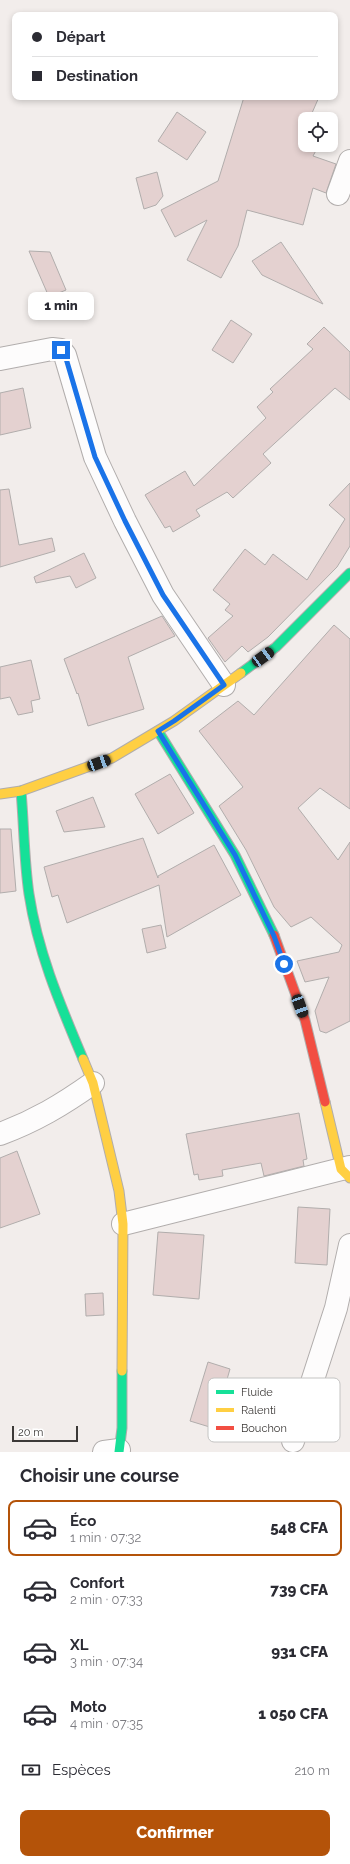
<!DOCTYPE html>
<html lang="fr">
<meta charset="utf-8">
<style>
:root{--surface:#fff;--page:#f2f2f3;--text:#2b2b33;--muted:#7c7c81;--line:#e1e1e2;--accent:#b45309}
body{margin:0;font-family:Raleway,sans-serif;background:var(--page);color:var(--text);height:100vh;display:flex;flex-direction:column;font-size:15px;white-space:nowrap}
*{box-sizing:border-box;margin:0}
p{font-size:13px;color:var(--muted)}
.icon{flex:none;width:22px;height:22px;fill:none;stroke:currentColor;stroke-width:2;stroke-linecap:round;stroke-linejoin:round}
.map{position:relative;height:1452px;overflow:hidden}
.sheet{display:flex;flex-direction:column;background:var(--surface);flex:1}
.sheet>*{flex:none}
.hud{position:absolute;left:12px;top:12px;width:326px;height:88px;border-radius:8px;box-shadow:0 2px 6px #0003;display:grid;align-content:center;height:88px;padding:0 20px;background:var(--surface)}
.buttons{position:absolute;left:298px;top:112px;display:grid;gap:8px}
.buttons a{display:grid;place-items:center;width:40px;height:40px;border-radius:8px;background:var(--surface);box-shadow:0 2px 6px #0003;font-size:20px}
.scale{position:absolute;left:12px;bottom:10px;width:66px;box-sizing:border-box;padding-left:4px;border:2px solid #3c3937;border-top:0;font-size:11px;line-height:14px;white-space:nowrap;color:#3c3937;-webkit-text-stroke:3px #fff;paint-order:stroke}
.end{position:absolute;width:18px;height:18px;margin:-9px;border:5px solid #1a73e8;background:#fff;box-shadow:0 0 0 2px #fff}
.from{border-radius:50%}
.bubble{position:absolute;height:28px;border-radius:8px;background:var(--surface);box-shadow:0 2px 6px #0003;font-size:13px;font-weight:800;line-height:28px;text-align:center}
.car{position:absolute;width:12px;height:24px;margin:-12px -6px;border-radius:5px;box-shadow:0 0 3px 1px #0007;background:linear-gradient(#222 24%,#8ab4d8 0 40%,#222 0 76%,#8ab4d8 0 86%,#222 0)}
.hud b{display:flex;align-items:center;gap:14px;height:38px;font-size:15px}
.hud b+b{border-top:1px solid var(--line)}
.hud i{width:10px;height:10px;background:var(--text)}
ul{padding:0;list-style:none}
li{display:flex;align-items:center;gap:12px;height:56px;margin:0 8px 6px;padding:0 12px;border:2px solid transparent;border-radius:8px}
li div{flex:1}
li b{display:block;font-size:15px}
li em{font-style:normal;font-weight:800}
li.current{border-color:var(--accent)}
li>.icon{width:36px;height:36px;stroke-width:1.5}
h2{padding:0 20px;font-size:18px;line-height:48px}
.pay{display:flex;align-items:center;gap:10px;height:44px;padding:0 20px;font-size:15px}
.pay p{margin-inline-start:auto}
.cta{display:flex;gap:8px;margin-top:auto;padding:8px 20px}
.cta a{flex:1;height:46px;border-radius:8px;background:var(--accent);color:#fff;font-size:16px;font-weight:800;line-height:46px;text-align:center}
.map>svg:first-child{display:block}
.building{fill:#e4d1d0;stroke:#b1adac}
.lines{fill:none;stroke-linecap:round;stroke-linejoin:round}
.street-casing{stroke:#b1adac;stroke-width:24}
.fast-casing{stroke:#b1adac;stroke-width:11}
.slow-casing{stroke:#b1adac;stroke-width:11}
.jam-casing{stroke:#b1adac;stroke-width:11}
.street{stroke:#fdfcfc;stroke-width:22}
.fast{stroke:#16e098;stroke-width:9}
.slow{stroke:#ffcf43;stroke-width:9}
.jam{stroke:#f24e42;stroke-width:9}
.route{stroke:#1a73e8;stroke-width:5}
.key{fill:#fff;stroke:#c4c4c3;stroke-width:1}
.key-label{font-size:11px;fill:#3c3937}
</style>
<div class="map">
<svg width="350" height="1452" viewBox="0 0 350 1452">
<rect width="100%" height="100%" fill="#f2edeb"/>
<g class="building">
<path d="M 244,97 L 319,97 L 312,113 L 323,118 L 305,119 L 305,145 L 319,145 L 313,156 L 336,164 L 326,193 L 313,188 L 303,225 L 247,210 L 238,246 L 221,278 L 187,260 L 207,220 L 175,237 L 161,210 L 218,181 Z"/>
<path d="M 177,112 L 206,132 L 187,160 L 158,141 Z"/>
<path d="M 157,172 L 163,196 L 156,205 L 144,209 L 136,178 Z"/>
<path d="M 281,242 L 323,304 L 262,275 L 252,261 Z"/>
<path d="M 29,251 L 50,252 L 66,290 L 49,297 Z"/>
<path d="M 231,320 L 252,334 L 233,363 L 212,350 Z"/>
<path d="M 324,327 L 350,352 L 350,400 L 335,388 L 263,454 L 271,463 L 233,498 L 227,492 L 196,510 L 200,516 L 173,532 L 170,526 L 165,528 L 145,495 L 185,471 L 194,486 L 266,418 L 257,407 L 273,392 L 270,389 L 313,349 L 307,344 Z"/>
<path d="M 23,388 L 31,428 L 0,435 L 0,393 Z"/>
<path d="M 350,483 L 350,546 L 337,567 L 268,637 L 248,652 L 242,646 L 225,662 L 208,638 L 233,616 L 225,610 L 230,604 L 213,590 L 245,549 L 265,565 L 273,554 L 307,580 L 345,519 L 329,505 Z"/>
<path d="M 9,489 L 19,545 L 52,538 L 55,551 L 0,567 L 0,490 Z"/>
<path d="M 84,553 L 96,578 L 76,588 L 70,576 L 36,583 L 34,577 Z"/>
<path d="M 162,616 L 175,636 L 128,657 L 144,709 L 88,726 L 78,693 L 77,694 L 64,659 Z"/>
<path d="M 334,625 L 350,639 L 350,809 L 320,788 L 298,808 L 338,860 L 350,842 L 350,1021 L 326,1033 L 320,1031 L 315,1011 L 329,977 L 305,982 L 297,961 L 339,952 L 342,945 L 311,917 L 291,927 L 274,907 L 246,850 L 219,806 L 243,787 L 199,731 L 238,701 L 254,715 Z"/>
<path d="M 31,660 L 40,699 L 31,701 L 33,712 L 18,715 L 10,697 L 0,699 L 0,667 Z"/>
<path d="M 170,774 L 194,813 L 158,834 L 135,794 Z"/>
<path d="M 93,797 L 105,827 L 64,832 L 56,811 Z"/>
<path d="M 0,829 L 11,829 L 16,891 L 0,893 Z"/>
<path d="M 143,838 L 158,878 L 158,876 L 214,845 L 241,895 L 167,937 L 159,885 L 67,923 L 58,895 L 52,897 L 44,867 Z"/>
<path d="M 161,925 L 166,948 L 147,953 L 142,929 Z"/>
<path d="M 299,1113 L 307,1159 L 303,1160 L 304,1166 L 264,1176 L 261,1163 L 222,1170 L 223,1176 L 199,1180 L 198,1174 L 194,1175 L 186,1134 Z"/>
<path d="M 17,1151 L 40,1214 L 0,1228 L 0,1158 Z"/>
<path d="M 298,1207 L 330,1209 L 327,1265 L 295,1263 Z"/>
<path d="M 158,1232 L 204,1235 L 199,1299 L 153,1295 Z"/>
<path d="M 103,1293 L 104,1315 L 86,1316 L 85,1294 Z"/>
<path d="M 208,1362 L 230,1369 L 213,1428 L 190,1421 Z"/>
</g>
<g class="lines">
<g class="street-casing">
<g id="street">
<path d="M 338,194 L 350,161"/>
<path d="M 0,359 L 52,349 L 61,350 L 65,355 L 95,457 L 125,521 L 163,595 L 224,685"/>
<path d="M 0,1134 C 35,1121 62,1105 93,1083"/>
<path d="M 123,1224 L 350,1167"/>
<path d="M 293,1441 L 336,1308 L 350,1245"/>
<path d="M 104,1452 L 119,1450"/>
</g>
</g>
<g class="fast-casing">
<g id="fast">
<path d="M 241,673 L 276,647 L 350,573"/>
<path d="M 158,731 L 235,855 L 274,935"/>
<path d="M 21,791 C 24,825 24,860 29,894 C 38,953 60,1004 83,1059"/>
<path d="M 119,1452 L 122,1428 L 122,1371"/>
</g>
</g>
<g class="slow-casing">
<g id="slow">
<path d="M 0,794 L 21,791 L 112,758 L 174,721 L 241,673"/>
<path d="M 83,1059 L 93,1083 L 119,1191 L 123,1224 L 122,1371"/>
<path d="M 325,1102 L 341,1169 L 350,1178"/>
</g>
</g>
<g class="jam-casing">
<path id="jam" d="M 274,935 L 305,1020 L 325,1102"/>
</g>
<use href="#street" class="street"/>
<use href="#fast" class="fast"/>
<use href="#slow" class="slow"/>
<use href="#jam" class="jam"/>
</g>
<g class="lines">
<path class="route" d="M 61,350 L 65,355 L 95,457 L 125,521 L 163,595 L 224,685 L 174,721 L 158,731 L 235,855 L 274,936 L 284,964"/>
</g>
<rect x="208" y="1378" width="132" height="64" rx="6" class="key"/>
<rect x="216" y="1390" width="18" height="4" fill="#16e098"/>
<rect x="216" y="1408" width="18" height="4" fill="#ffcf43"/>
<rect x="216" y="1426" width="18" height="4" fill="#f24e42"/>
<g class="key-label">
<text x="241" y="1396">Fluide</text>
<text x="241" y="1414">Ralenti</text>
<text x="241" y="1432">Bouchon</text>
</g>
</svg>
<div class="buttons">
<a><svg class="icon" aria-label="locate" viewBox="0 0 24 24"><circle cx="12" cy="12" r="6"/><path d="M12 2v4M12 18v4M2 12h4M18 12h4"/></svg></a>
</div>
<div class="scale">20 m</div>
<i class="end from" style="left:284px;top:964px"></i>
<i class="end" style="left:61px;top:350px"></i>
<div class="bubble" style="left:28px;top:292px;width:66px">1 min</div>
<i class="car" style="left:263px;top:657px;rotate:54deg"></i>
<i class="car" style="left:99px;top:763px;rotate:70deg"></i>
<i class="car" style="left:300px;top:1006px;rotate:160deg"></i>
<div class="hud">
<b><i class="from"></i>Départ</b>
<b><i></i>Destination</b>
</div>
</div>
<section class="sheet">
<h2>Choisir une course</h2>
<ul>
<li class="current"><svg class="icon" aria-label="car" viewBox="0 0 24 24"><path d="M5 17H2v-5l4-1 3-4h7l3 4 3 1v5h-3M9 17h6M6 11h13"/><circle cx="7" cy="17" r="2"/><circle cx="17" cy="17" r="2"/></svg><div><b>Éco</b><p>1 min · 07:32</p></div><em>548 CFA</em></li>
<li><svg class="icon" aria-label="car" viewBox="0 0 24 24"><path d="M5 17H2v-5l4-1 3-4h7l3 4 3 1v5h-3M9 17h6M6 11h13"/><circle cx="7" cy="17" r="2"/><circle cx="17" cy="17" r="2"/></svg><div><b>Confort</b><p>2 min · 07:33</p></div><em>739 CFA</em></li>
<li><svg class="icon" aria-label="car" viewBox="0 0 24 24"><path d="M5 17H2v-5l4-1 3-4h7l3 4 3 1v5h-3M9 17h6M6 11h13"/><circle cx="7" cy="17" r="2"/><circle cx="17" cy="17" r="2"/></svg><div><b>XL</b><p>3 min · 07:34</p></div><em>931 CFA</em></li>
<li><svg class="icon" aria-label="car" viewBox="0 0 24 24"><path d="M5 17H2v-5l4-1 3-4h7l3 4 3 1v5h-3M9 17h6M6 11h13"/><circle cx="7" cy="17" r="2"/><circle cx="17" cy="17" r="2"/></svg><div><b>Moto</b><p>4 min · 07:35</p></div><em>1 050 CFA</em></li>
</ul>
<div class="pay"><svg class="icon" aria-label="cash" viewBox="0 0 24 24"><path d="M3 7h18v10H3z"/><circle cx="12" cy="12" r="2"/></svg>Espèces<p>210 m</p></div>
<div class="cta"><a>Confirmer</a></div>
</section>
